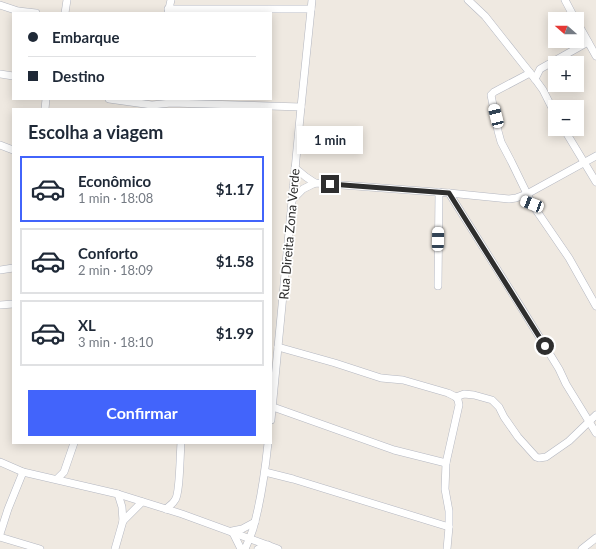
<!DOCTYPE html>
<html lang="pt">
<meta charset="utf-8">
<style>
:root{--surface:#fff;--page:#f6f6f7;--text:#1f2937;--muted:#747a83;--line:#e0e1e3;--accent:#4264fb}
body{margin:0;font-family:Lato,sans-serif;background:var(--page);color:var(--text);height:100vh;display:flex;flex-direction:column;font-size:15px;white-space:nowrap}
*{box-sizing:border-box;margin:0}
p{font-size:13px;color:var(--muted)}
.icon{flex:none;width:22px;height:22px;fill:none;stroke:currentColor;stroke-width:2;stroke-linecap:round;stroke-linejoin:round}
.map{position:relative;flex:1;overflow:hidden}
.details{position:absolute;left:12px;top:108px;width:260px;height:336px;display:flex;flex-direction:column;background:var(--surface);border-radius:0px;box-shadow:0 2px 10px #0003}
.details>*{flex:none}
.hud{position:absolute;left:12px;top:12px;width:260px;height:88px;border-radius:0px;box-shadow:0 2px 10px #0003;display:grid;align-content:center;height:88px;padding:0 16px;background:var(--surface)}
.needle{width:26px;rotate:290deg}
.controls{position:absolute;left:548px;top:12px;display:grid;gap:8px}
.controls a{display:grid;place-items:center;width:36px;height:36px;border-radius:0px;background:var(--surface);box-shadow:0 2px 10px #0003;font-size:20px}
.end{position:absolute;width:18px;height:18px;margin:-9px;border:5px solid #2e2e2e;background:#fff;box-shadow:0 0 0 2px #fff}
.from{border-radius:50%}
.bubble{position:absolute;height:28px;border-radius:0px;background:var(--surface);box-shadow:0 2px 10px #0003;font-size:13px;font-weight:700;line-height:28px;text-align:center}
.car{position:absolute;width:12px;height:24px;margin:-12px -6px;border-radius:5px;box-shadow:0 0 3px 1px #0007;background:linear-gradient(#fff 24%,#345 0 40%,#fff 0 76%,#345 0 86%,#fff 0)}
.hud b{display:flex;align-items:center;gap:14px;height:38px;font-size:15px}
.hud b+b{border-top:1px solid var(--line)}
.hud i{width:10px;height:10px;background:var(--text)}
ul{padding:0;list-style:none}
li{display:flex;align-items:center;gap:12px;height:66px;margin:0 8px 6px;padding:0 8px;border:2px solid var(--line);border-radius:0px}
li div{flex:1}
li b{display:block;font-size:15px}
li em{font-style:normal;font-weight:700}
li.current{border-color:var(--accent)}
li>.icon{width:36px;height:36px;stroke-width:1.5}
h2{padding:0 16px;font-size:18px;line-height:48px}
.button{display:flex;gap:8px;margin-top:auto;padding:8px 16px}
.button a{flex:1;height:46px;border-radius:0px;background:var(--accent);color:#fff;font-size:16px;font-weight:700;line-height:46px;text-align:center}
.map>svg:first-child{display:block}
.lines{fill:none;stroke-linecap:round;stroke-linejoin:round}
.street-casing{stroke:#b4b7c1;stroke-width:8}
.street{stroke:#fff;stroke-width:7}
.route{stroke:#2e2e2e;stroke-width:5}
.labels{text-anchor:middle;stroke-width:3.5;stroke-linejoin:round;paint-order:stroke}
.street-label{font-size:13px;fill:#2e2e2e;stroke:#fff}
</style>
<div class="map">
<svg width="596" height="549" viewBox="0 0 596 549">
<rect width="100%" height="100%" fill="#efe9e1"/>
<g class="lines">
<g class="street-casing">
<g id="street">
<path d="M 468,0 L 485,16 L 523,64 L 535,79 L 543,90 L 555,114"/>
<path d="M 565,0 L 575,19"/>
<path d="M 0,5 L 18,11 L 36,13"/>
<path d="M 168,9 L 311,9"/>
<path d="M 65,13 L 67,0"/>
<path d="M 168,13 L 171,0"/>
<path d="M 577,22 L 596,56"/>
<path d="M 530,73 L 494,92 L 491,95 L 498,131 L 501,142 L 511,161 L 532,204 L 569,258 L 596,306"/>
<path d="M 0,74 L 13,76"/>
<path d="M 535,79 L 540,69 L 588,42"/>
<path d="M 109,99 L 152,105 L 171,103 L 301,107"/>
<path d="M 45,109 L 46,99"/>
<path d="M 564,129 L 596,182"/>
<path d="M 0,145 L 13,150"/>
<path d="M 295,168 L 306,177 L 315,183"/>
<path d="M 449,193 L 524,312 L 559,369 L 566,384 L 596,433"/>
<path d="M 292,200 L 303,189 L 315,183 L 449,193 L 509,199 L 516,198 L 527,194 L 596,156"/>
<path d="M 0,270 L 13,268"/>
<path d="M 438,286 L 439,192"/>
<path d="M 0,305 L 13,304"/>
<path d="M 278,347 L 335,363 L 381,378 L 403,380 L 448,393 L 456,397 L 458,400 L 459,405 L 446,463 L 445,489 L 449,511 L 449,527 L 447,549"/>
<path d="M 456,397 L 464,394 L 474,395 L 492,400 L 499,407 L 504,417 L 518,437 L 536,457 L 539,458 L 546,457 L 569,441 L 596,415"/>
<path d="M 273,407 L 394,450 L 446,463"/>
<path d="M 271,420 L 301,107 L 312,0"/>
<path d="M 0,462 L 23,472 L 118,494 L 182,514 L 278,549"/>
<path d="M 265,472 L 293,479 L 449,527"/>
<path d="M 57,479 L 64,472 L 74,443"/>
<path d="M 166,509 C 169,506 173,504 175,500 C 180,494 180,453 181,443"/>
<path d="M 123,521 L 142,502"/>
<path d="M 0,534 L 8,509 L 23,472"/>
<path d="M 0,537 L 40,549"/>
<path d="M 115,549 L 123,521 L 122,507 L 118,494"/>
<path d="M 241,549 L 232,531 L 242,529 L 255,522"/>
<path d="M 245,549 C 248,542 251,535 253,529 C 261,501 265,472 268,443"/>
<path d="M 258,549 L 268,545"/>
<path d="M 582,549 L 596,538"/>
</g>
</g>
<use href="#street" class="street"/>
</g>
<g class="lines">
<path class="route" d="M 330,184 L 449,193 L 545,346"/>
</g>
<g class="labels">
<g class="street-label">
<text transform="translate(289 234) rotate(-85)" y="5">Rua Direita Zona Verde</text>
</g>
</g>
</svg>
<div class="controls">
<a><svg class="needle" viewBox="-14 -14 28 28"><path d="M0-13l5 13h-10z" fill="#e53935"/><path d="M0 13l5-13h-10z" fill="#747a83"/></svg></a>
<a>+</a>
<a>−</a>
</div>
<i class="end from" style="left:545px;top:346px"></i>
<i class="end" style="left:330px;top:184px"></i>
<div class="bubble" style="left:297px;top:126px;width:66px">1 min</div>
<i class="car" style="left:496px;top:116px;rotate:346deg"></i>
<i class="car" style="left:532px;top:204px;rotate:291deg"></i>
<i class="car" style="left:438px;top:239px;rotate:1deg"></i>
<div class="hud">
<b><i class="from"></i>Embarque</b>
<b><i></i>Destino</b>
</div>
<section class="details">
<h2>Escolha a viagem</h2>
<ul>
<li class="current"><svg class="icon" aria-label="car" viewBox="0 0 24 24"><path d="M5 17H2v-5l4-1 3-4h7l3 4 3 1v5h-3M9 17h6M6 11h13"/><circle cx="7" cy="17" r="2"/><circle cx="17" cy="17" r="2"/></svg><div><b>Econômico</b><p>1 min · 18:08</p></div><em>$1.17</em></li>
<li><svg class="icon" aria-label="car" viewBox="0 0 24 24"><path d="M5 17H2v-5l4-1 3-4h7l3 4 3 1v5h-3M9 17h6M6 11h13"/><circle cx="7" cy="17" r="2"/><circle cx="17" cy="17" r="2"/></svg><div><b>Conforto</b><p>2 min · 18:09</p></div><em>$1.58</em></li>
<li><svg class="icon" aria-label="car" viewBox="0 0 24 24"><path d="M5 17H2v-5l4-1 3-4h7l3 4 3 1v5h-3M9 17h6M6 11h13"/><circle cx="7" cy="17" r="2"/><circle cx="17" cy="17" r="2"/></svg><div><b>XL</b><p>3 min · 18:10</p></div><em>$1.99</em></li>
</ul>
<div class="button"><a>Confirmar</a></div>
</section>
</div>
